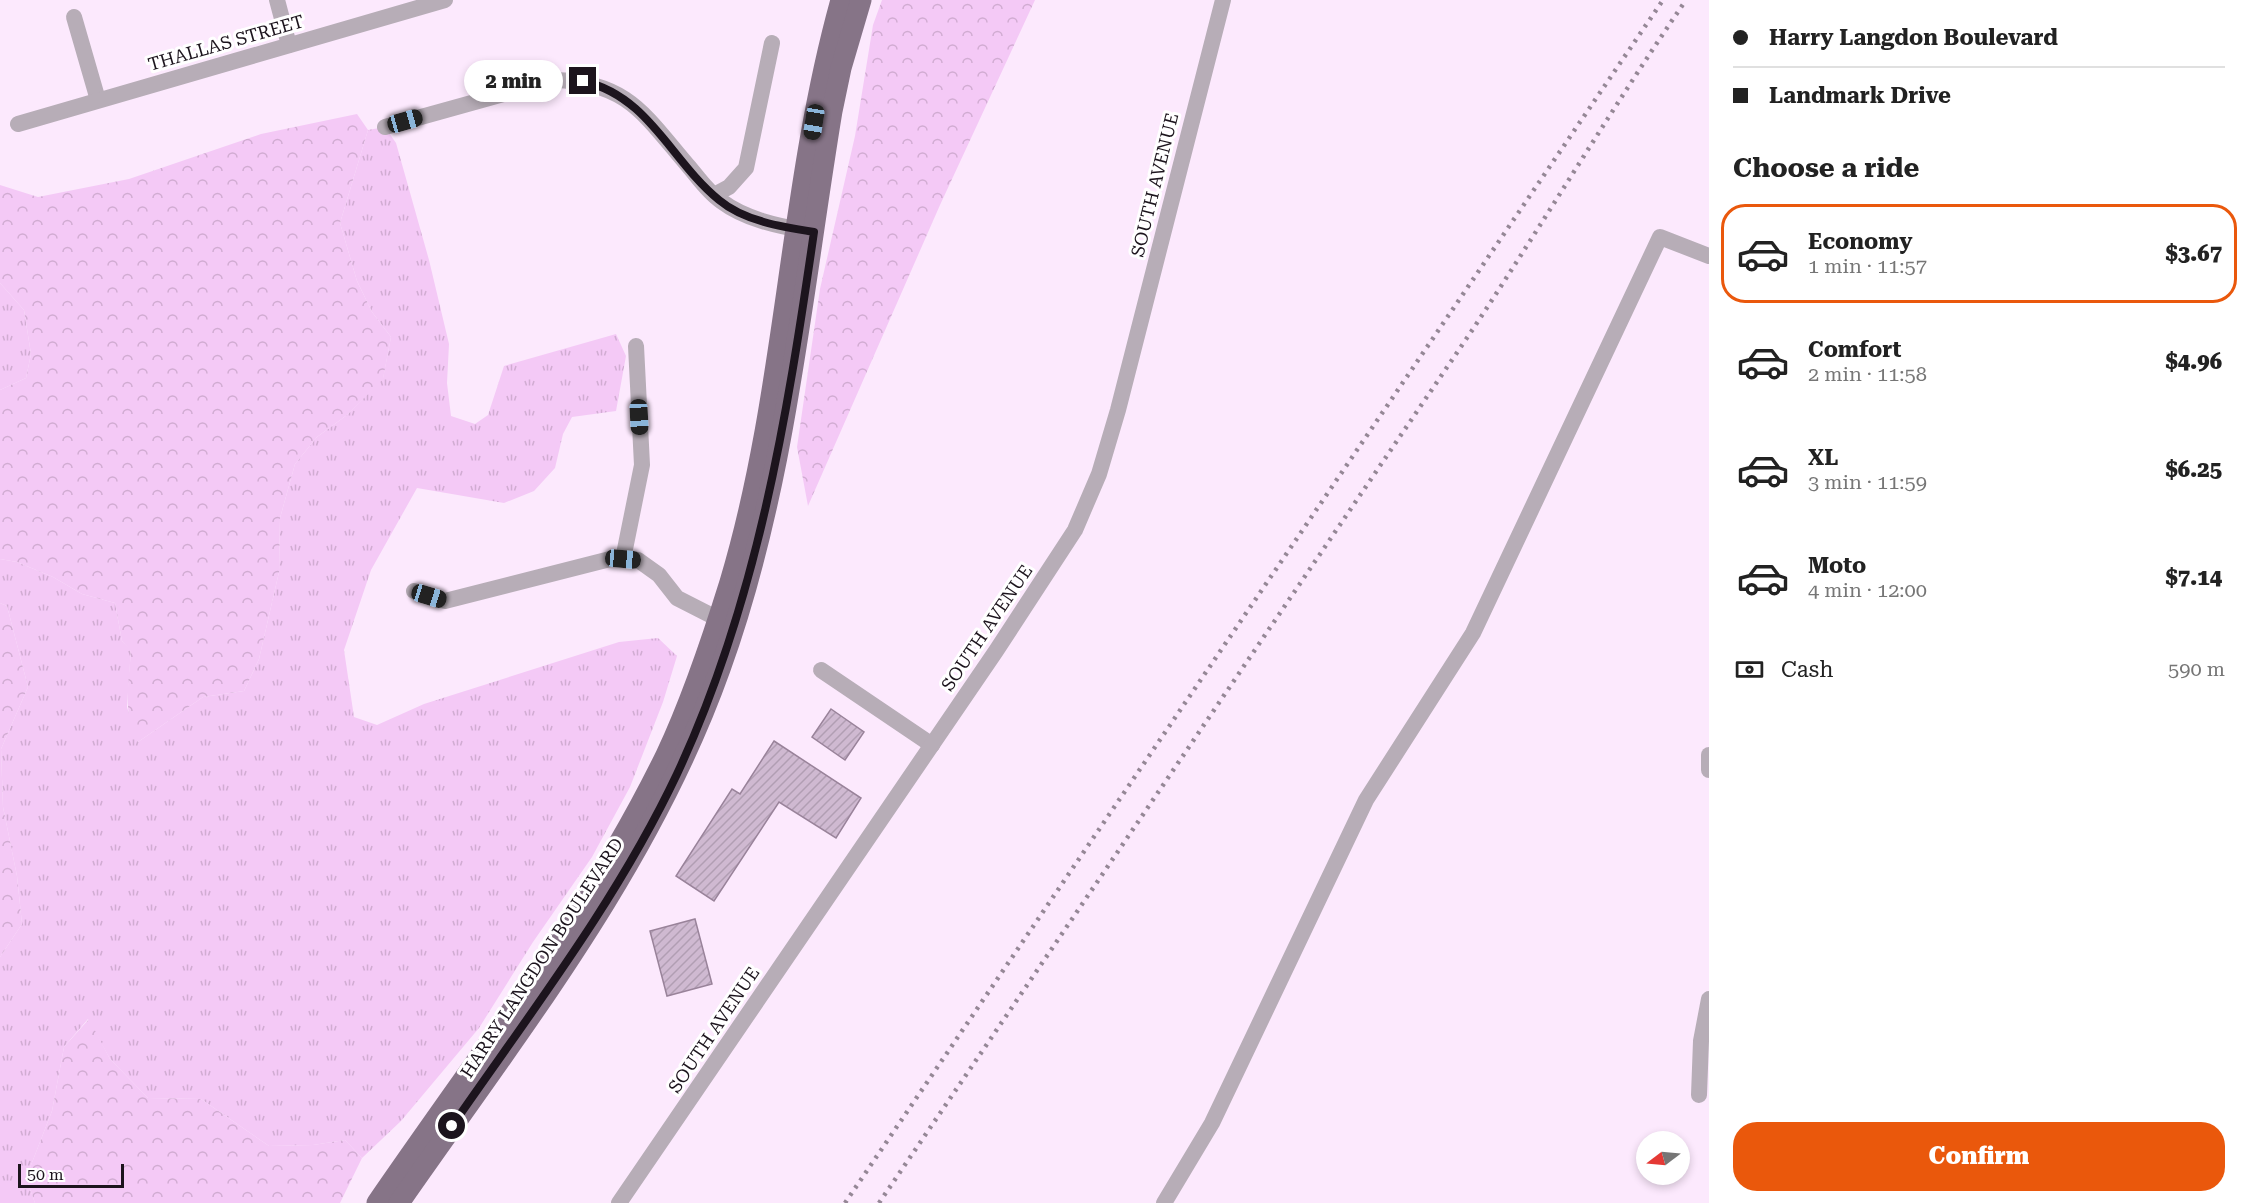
<!DOCTYPE html>
<meta charset="utf-8">
<style>
:root{--surface:#fff;--page:#f2f2f2;--text:#222;--muted:#767676;--line:#e0e0e0;--accent:#ea580c}
body{margin:0;font-family:"Roboto Serif",serif;background:var(--page);color:var(--text);height:100vh;display:flex;flex-direction:column;font-size:22px;white-space:nowrap}
*{box-sizing:border-box;margin:0}
p{font-size:20px;color:var(--muted)}
.icon{flex:none;width:33px;height:33px;fill:none;stroke:currentColor;stroke-width:2;stroke-linecap:round;stroke-linejoin:round}
.map{position:relative;flex:1;overflow:hidden}
.sheet{display:flex;flex-direction:column;background:var(--surface);width:540px}
.sheet>*{flex:none}
.guide{display:grid;align-content:center;height:132px;padding:0 24px;background:var(--surface)}
.needle{width:39px;rotate:254deg}
.controls{position:absolute;left:1636px;top:1131px;display:grid;gap:12px}
.controls a{display:grid;place-items:center;width:54px;height:54px;border-radius:50%;background:var(--surface);box-shadow:0 3px 9px #0003;font-size:30px}
.scale{position:absolute;left:18px;bottom:15px;width:106px;box-sizing:border-box;padding-left:6px;border:3px solid #1c141d;border-top:0;font-size:16px;line-height:21px;white-space:nowrap;color:#1c141d;-webkit-text-stroke:4px #fff;paint-order:stroke}
.end{position:absolute;width:27px;height:27px;margin:-14px;border:8px solid #1c141d;background:#fff;box-shadow:0 0 0 3px #fff}
.from{border-radius:50%}
.bubble{position:absolute;height:42px;border-radius:21px;background:var(--surface);box-shadow:0 3px 9px #0003;font-size:20px;font-weight:800;line-height:42px;text-align:center}
.car{position:absolute;width:18px;height:36px;margin:-18px -9px;border-radius:8px;box-shadow:0 0 4px 2px #0007;background:linear-gradient(#222 24%,#8ab4d8 0 40%,#222 0 76%,#8ab4d8 0 86%,#222 0)}
.guide b{display:flex;align-items:center;gap:21px;height:57px;font-size:22px}
.guide b+b{border-top:2px solid var(--line)}
.guide i{width:15px;height:15px;background:var(--text)}
ul{padding:0;list-style:none}
li{display:flex;align-items:center;gap:18px;height:99px;margin:0 12px 9px;padding:0 12px;border:3px solid transparent;border-radius:24px}
li div{flex:1}
li b{display:block;font-size:22px}
li em{font-style:normal;font-weight:800}
li.on{border-color:var(--accent)}
li>.icon{width:54px;height:54px;stroke-width:1.5}
h2{padding:0 24px;font-size:27px;line-height:72px}
.pay{display:flex;align-items:center;gap:15px;height:66px;padding:0 24px;font-size:22px}
.pay p{margin-inline-start:auto}
.primary-button{display:flex;gap:12px;margin-top:auto;padding:12px 24px}
.primary-button a{flex:1;height:69px;border-radius:24px;background:var(--accent);color:#fff;font-size:24px;font-weight:800;line-height:69px;text-align:center}
main{display:flex;flex:1;min-height:0}
.map>svg:first-child{display:block}
.grass{fill:url(#grass-tufts)}
.forest{fill:url(#forest-crowns)}
.building{fill:url(#building-hatch);stroke:#99839a;stroke-width:1.5}
.lines{fill:none;stroke-linecap:round;stroke-linejoin:round}
.minor{stroke:#b7adb7;stroke-width:16}
.major{stroke:#867487;stroke-width:21}
.rail{stroke:#958796;stroke-width:4.5;stroke-dasharray:3 6;stroke-linecap:butt}
.route{stroke:#1c141d;stroke-width:8}
.labels{text-anchor:middle;stroke-width:6;stroke-linejoin:round;paint-order:stroke}
.street-label{font-size:18px;fill:#1c141d;stroke:#fff}
</style>
<main>
<div class="map">
<svg width="1709" height="1203" viewBox="0 0 1709 1203">
<defs>
<pattern id="grass-tufts" width="24" height="20" patternUnits="userSpaceOnUse" patternTransform="scale(1.5)"><rect width="24" height="20" fill="#f4c9f6"/><path d="M3 7l-1-3M5 7V3M7 7l1-3M15 17l-1-3M17 17v-4M19 17l1-3" fill="none" stroke="#d1acd2"/></pattern>
<pattern id="forest-crowns" width="20" height="18" patternUnits="userSpaceOnUse" patternTransform="scale(1.5)"><rect width="20" height="18" fill="#f4c9f6"/><path d="M2 6a3 3 0 1 1 6 0M12 15a3 3 0 1 1 6 0" fill="none" stroke="#d1acd2"/></pattern>
<pattern id="building-hatch" width="6" height="6" patternUnits="userSpaceOnUse" patternTransform="scale(1.5)"><rect width="6" height="6" fill="#cfb9d1"/><path d="M-1 1l2-2M0 6l6-6M5 7l2-2" fill="none" stroke="#b19eb3"/></pattern>
</defs>
<rect width="100%" height="100%" fill="#fce9fd"/>
<g class="grass">
<path d="M 385,127 L 396,143 L 429,260 L 449,344 L 447,383 L 451,416 L 475,424 L 488,415 L 504,366 L 616,334 L 626,356 L 616,411 L 572,417 L 563,434 L 555,468 L 534,491 L 504,503 L 417,488 L 371,570 L 344,650 L 354,717 L 377,725 L 424,704 L 619,642 L 658,638 L 677,656 L 663,702 L 630,787 L 592,857 L 533,942 L 479,1028 L 401,1121 L 362,1158 L 345,1140 L 313,1145 L 269,1146 L 201,1099 L 148,1098 L 110,1059 L 88,1019 L 64,1047 L 52,1111 L 26,1178 L 35,1203 L 0,1203 L 0,957 L 22,924 L 17,876 L 3,807 L 1,749 L 28,687 L 7,606 L 0,603 L 0,559 L 17,562 L 53,577 L 82,594 L 115,603 L 122,641 L 131,649 L 127,707 L 138,742 L 203,697 L 244,691 L 259,659 L 279,572 L 280,518 L 295,464 L 317,437 L 347,415 L 383,378 L 391,337 L 372,312 L 357,281 L 340,223 L 368,130 Z"/>
<path d="M 0,283 L 24,310 L 31,354 L 26,378 L 0,390 Z"/>
</g>
<g class="forest">
<path d="M 882,0 L 1035,0 L 940,205 L 808,506 L 797,447 L 820,289 L 855,136 L 873,25 Z"/>
<path d="M 357,114 L 368,130 L 340,223 L 357,281 L 372,312 L 391,337 L 383,379 L 347,415 L 317,437 L 295,464 L 280,518 L 279,572 L 259,659 L 244,691 L 203,697 L 138,742 C 122,714 129,681 131,650 L 122,641 L 115,603 L 82,594 L 53,577 L 17,562 L 0,559 L 0,390 L 26,378 L 31,354 L 24,310 L 0,283 L 0,185 L 38,197 L 129,179 L 261,134 Z"/>
<path d="M 0,603 L 7,606 L 28,687 L 1,749 L 3,807 L 17,876 L 22,924 L 0,957 Z"/>
<path d="M 89,1019 L 110,1059 L 148,1098 L 201,1099 L 269,1146 L 313,1145 L 345,1140 L 362,1158 L 340,1203 L 35,1203 L 26,1178 L 52,1111 L 64,1047 Z"/>
</g>
<g class="building">
<path d="M 831,709 L 864,732 L 845,760 L 812,737 Z"/>
<path d="M 774,741 L 861,798 L 836,838 L 779,802 L 714,901 L 676,876 L 732,789 L 740,794 Z"/>
<path d="M 695,919 L 712,984 L 667,996 L 650,931 Z"/>
</g>
<g class="lines">
<g class="minor">
<path d="M 277,0 L 289,45"/>
<path d="M 74,17 L 98,100"/>
<path d="M 18,124 L 445,0"/>
<path d="M 385,127 L 554,80 C 629,82 645,116 690,168 C 699,179 709,193 721,201 C 745,219 777,226 807,231"/>
<path d="M 714,195 L 729,187 L 746,168 L 772,43"/>
<path d="M 623,559 L 642,465 L 636,346"/>
<path d="M 414,591 L 445,601 L 614,558 L 638,560 L 659,575 L 677,598 L 728,624"/>
<path d="M 821,670 L 932,745"/>
<path d="M 1709,755 L 1709,770"/>
<path d="M 1699,1095 L 1701,1041 L 1709,999"/>
<path d="M 619,1203 L 996,651 L 1075,530 L 1099,474 L 1118,410 L 1223,0"/>
<path d="M 1164,1203 L 1212,1123 L 1366,800 L 1473,633 L 1660,237 L 1709,256"/>
</g>
<g class="major">
<path d="M 377,1203 C 477,1057 588,915 666,755 C 692,700 712,640 730,582 C 787,392 788,190 841,0"/>
<path d="M 399,1203 C 517,1033 650,866 720,669 C 785,489 801,298 832,111 L 841,68 L 861,0"/>
</g>
<g class="rail">
<path d="M 845,1203 L 1663,0"/>
<path d="M 879,1203 L 1473,329 C 1545,220 1612,108 1686,0"/>
</g>
</g>
<g class="lines">
<path class="route" d="M 452,1126 C 531,1012 618,899 677,774 C 757,603 787,418 814,232 C 782,227 744,221 719,200 C 670,160 650,97 583,81"/>
</g>
<g class="labels">
<g class="street-label">
<text transform="translate(226 43) rotate(-16)" y="6">THALLAS STREET</text>
<text transform="translate(1155 185) rotate(-76)" y="6">SOUTH AVENUE</text>
<text transform="translate(987 628) rotate(-56)" y="6">SOUTH AVENUE</text>
<text transform="translate(542 958) rotate(-57)" y="6">HARRY LANGDON BOULEVARD</text>
<text transform="translate(714 1030) rotate(-56)" y="6">SOUTH AVENUE</text>
</g>
</g>
</svg>
<div class="controls">
<a><svg class="needle" viewBox="-14 -14 28 28"><path d="M0-13l5 13h-10z" fill="#e53935"/><path d="M0 13l5-13h-10z" fill="#767676"/></svg></a>
</div>
<div class="scale">50 m</div>
<i class="end from" style="left:452px;top:1126px"></i>
<i class="end" style="left:583px;top:81px"></i>
<div class="bubble" style="left:464px;top:60px;width:99px">2 min</div>
<i class="car" style="left:405px;top:121px;rotate:74deg"></i>
<i class="car" style="left:814px;top:122px;rotate:189deg"></i>
<i class="car" style="left:639px;top:417px;rotate:177deg"></i>
<i class="car" style="left:623px;top:559px;rotate:95deg"></i>
<i class="car" style="left:429px;top:596px;rotate:107deg"></i>
</div>
<section class="sheet">
<div class="guide">
<b><i class="from"></i>Harry Langdon Boulevard</b>
<b><i></i>Landmark Drive</b>
</div>
<h2>Choose a ride</h2>
<ul>
<li class="on"><svg class="icon" aria-label="car" viewBox="0 0 24 24"><path d="M5 17H2v-5l4-1 3-4h7l3 4 3 1v5h-3M9 17h6M6 11h13"/><circle cx="7" cy="17" r="2"/><circle cx="17" cy="17" r="2"/></svg><div><b>Economy</b><p>1 min · 11:57</p></div><em>$3.67</em></li>
<li><svg class="icon" aria-label="car" viewBox="0 0 24 24"><path d="M5 17H2v-5l4-1 3-4h7l3 4 3 1v5h-3M9 17h6M6 11h13"/><circle cx="7" cy="17" r="2"/><circle cx="17" cy="17" r="2"/></svg><div><b>Comfort</b><p>2 min · 11:58</p></div><em>$4.96</em></li>
<li><svg class="icon" aria-label="car" viewBox="0 0 24 24"><path d="M5 17H2v-5l4-1 3-4h7l3 4 3 1v5h-3M9 17h6M6 11h13"/><circle cx="7" cy="17" r="2"/><circle cx="17" cy="17" r="2"/></svg><div><b>XL</b><p>3 min · 11:59</p></div><em>$6.25</em></li>
<li><svg class="icon" aria-label="car" viewBox="0 0 24 24"><path d="M5 17H2v-5l4-1 3-4h7l3 4 3 1v5h-3M9 17h6M6 11h13"/><circle cx="7" cy="17" r="2"/><circle cx="17" cy="17" r="2"/></svg><div><b>Moto</b><p>4 min · 12:00</p></div><em>$7.14</em></li>
</ul>
<div class="pay"><svg class="icon" aria-label="cash" viewBox="0 0 24 24"><path d="M3 7h18v10H3z"/><circle cx="12" cy="12" r="2"/></svg>Cash<p>590 m</p></div>
<div class="primary-button"><a>Confirm</a></div>
</section>
</main>
